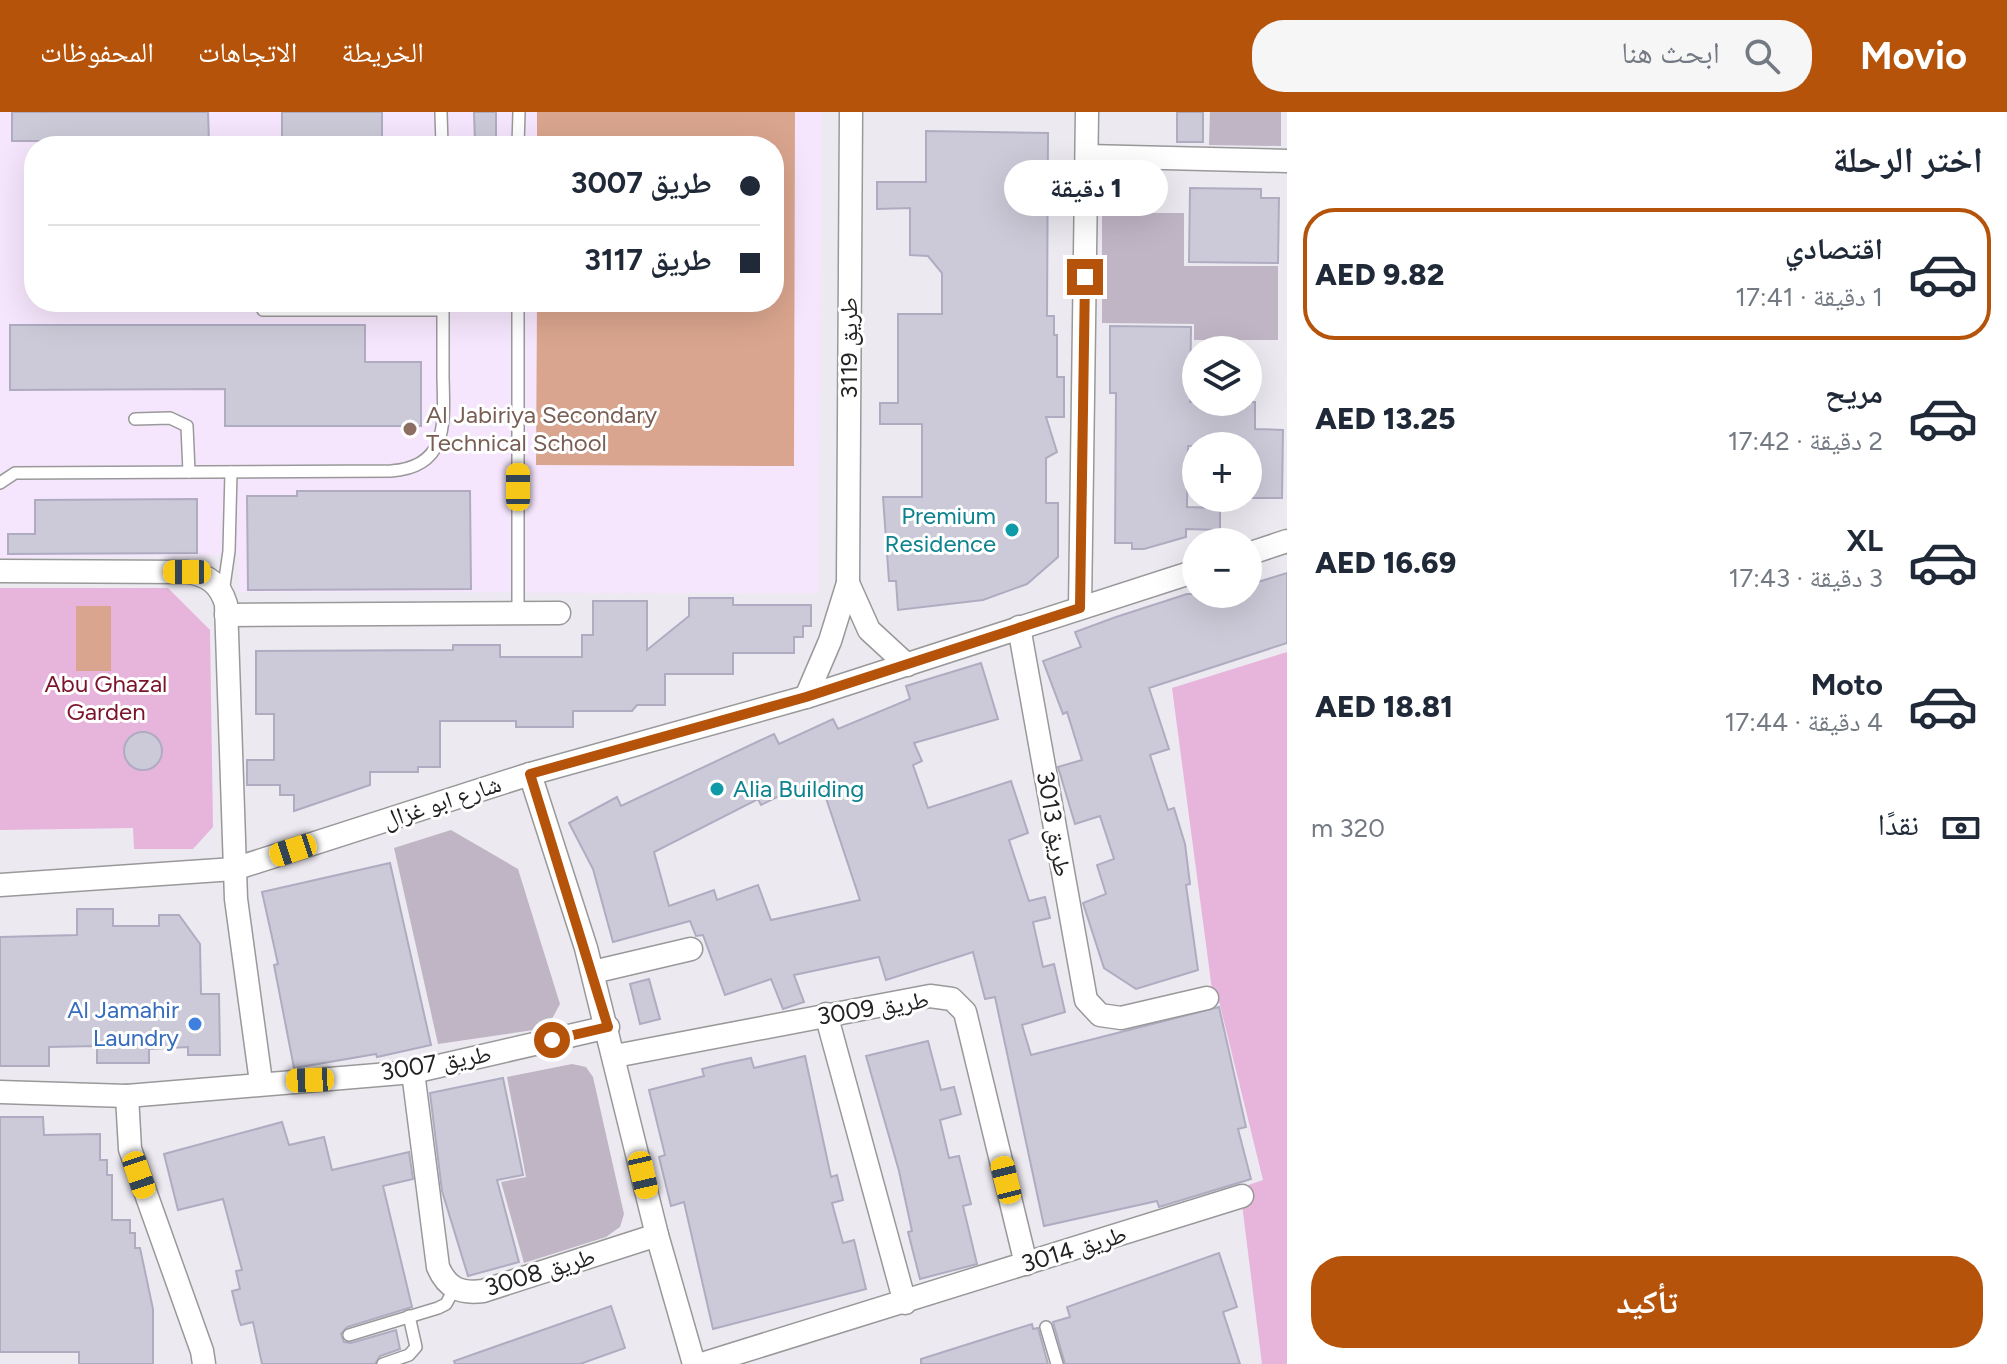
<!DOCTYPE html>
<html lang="ar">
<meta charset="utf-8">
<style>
:root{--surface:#fff;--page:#f6f6f7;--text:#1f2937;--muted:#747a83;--line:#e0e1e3;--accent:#b45309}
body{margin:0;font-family:Figtree,"Noto Naskh Arabic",sans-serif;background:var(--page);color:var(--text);direction:rtl;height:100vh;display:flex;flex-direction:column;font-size:30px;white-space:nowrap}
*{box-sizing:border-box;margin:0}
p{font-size:26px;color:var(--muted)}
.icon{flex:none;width:44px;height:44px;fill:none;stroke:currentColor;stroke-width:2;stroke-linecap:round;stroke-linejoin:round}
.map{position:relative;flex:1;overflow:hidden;direction:ltr}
.drawer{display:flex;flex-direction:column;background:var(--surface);width:720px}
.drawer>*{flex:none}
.top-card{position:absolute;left:24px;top:24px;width:760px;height:176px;border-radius:32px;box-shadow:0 8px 32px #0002;direction:rtl;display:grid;align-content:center;height:176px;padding:0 24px;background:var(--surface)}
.controls{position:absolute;left:1182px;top:224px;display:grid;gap:16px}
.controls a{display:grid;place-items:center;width:80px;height:80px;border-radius:50%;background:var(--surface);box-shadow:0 8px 32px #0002;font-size:40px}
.end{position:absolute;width:36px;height:36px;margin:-18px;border:10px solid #b45309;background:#fff;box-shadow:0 0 0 4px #fff}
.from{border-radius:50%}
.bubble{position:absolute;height:56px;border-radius:28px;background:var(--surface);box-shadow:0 8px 32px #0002;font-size:26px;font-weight:800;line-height:56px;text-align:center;direction:rtl}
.car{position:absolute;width:24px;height:48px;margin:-24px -12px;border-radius:10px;box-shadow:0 0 6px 2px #0007;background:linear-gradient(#f5c518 24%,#345 0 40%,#f5c518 0 76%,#345 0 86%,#f5c518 0)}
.top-card b{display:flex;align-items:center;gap:28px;height:76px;font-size:30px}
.top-card b+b{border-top:2px solid var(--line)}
.top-card i{width:20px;height:20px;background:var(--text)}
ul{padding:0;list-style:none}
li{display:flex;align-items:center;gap:24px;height:132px;margin:0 16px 12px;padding:0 8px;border:4px solid transparent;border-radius:32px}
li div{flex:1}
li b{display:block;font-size:30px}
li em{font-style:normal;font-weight:800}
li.active{border-color:var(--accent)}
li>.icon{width:72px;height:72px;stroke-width:1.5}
h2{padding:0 24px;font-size:36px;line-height:96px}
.pay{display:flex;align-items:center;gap:20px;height:88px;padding:0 24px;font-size:30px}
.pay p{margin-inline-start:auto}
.primary-button{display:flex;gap:16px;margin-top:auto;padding:16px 24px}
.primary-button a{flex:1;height:92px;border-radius:32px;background:var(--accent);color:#fff;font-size:32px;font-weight:800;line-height:92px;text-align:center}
header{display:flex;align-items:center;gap:48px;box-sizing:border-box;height:112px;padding:0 40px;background:var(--accent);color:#fff}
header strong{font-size:38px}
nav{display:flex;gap:44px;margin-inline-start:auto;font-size:28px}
.search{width:560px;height:72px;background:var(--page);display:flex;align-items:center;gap:20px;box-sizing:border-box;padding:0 28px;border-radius:32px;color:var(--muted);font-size:30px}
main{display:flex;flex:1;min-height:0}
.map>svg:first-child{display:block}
.education{fill:#f6e6fd;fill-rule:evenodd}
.construction{fill:#c0b5c5}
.grass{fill:#e7b4dc}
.pitch{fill:#daa58e}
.building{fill:#cccad8;stroke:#afacc2;stroke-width:2;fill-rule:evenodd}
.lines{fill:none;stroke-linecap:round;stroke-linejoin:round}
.lane-casing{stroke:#999;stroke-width:14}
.street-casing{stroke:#999;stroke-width:25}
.lane{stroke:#fff;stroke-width:11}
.street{stroke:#fff;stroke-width:22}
.route{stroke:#b45309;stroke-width:10}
.education-dot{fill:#8d6e63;stroke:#fff;stroke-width:3}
.culture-dot{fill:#0f9aa8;stroke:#fff;stroke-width:3}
.shop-dot{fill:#3f7fe0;stroke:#fff;stroke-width:3}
.labels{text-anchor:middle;stroke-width:6;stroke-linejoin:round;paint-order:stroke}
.street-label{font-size:24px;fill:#222;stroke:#fff}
.education-label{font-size:24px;fill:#785e54;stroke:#fff;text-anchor:start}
.culture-label{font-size:24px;fill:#0d838f;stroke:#fff;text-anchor:end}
.park-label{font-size:24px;fill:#7b142b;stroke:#fff}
.shop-label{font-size:24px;fill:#366cbe;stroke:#fff;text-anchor:end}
</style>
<header>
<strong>Movio</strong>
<div class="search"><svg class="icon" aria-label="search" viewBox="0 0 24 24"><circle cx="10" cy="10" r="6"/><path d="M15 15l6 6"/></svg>ابحث هنا</div>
<nav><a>الخريطة</a><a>الاتجاهات</a><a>المحفوظات</a></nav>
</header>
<main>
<section class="drawer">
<h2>اختر الرحلة</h2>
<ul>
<li class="active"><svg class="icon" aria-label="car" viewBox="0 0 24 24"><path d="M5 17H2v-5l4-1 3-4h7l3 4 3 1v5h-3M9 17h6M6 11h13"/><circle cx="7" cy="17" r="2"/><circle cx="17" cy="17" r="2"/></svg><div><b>اقتصادي</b><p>1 دقيقة · 17:41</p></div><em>AED 9.82</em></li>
<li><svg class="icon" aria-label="car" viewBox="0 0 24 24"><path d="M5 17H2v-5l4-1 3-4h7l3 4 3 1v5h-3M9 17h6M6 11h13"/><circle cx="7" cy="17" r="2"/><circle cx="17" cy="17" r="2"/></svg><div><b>مريح</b><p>2 دقيقة · 17:42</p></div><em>AED 13.25</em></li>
<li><svg class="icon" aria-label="car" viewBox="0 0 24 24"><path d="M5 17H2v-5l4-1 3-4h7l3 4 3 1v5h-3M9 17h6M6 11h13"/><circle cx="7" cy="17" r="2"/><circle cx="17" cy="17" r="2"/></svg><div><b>XL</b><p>3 دقيقة · 17:43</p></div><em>AED 16.69</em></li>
<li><svg class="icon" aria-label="car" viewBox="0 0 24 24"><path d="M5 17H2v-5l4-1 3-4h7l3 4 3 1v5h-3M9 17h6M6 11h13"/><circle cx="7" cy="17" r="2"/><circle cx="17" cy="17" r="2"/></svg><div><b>Moto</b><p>4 دقيقة · 17:44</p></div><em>AED 18.81</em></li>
</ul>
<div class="pay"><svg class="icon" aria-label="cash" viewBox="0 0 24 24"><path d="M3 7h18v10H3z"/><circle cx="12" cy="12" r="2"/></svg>نقدًا<p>320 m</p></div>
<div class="primary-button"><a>تأكيد</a></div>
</section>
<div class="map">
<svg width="1287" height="1252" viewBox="0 0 1287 1252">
<rect width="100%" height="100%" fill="#ece9f1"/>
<path class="education" d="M 0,0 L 822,0 L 818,481 L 239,480 L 239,443 L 0,446 ZM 34,34 L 774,34 L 774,190 L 34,190 Z"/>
<g class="construction">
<path d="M 1210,0 L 1281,0 L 1281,34 L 1209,33 Z"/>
<path d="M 1102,101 L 1184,101 L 1184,154 L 1278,154 L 1278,228 L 1194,228 L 1194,212 L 1102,211 Z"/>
<path d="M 451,718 L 518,757 L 560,892 L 547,916 L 438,932 L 394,736 Z"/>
<path d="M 572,952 L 586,955 L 593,965 L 624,1102 L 620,1115 L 606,1125 L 524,1151 L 501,1070 L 526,1065 L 507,965 Z"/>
</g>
<g class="grass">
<path d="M 0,476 L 168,476 L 210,518 L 213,715 L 193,737 L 134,737 L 133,716 L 0,718 Z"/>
<path d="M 1287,540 L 1287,1252 L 1262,1252 L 1240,1076 L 1263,1068 L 1218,885 L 1213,885 L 1172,576 Z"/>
</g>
<g class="pitch">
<path d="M 537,0 L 795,0 L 794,354 L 536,353 L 537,190 L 774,190 L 774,34 L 537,34 Z"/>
<rect x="76" y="494" width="35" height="65"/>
</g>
<g class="building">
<path d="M 12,0 L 208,0 L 209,29 L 12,29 Z"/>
<rect x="282" y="0" width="100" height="34"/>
<path d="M 474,0 L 496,0 L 496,29 L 475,29 Z"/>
<rect x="1177" y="0" width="26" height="30"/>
<path d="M 926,19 L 1048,21 L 1047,204 L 1054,204 L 1054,223 L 1057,223 L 1057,265 L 1064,265 L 1064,305 L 1046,305 L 1057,340 L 1046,346 L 1046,391 L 1058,391 L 1058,445 L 1027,472 L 983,488 L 898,498 L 896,469 L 889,469 L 883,385 L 922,385 L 922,312 L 880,312 L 880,291 L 898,291 L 898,202 L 942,202 L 942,161 L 928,144 L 910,143 L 910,96 L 877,97 L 877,70 L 926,70 Z"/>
<path d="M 1190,76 L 1261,77 L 1261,86 L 1279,86 L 1278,151 L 1189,150 Z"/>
<path d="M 10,213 L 365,213 L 365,250 L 421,250 L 421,314 L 225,314 L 225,277 L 10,278 Z"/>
<path d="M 1110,214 L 1191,215 L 1190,290 L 1255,290 L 1255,317 L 1283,318 L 1282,386 L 1248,386 L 1248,334 L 1188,334 L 1187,395 L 1220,396 L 1220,418 L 1186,417 L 1186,425 L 1144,437 L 1132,437 L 1132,431 L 1115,431 L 1116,281 L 1110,281 Z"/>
<path d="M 297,379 L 470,379 L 471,477 L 248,478 L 247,384 L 297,384 Z"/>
<path d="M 197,387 L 197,441 L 8,442 L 8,422 L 35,422 L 35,388 Z"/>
<path d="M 1287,461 L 1287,531 L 1149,576 L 1169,637 L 1150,643 L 1168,698 L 1174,696 L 1185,732 L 1190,772 L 1186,773 L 1198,858 L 1136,877 L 1104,856 L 1083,791 L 1106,782 L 1097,753 L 1114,747 L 1100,704 L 1075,712 L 1058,655 L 1082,648 L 1067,600 L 1063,602 L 1043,549 L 1081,535 L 1075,520 L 1116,505 L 1187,482 L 1248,482 L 1248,473 Z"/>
<path d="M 689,486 L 733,486 L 733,493 L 811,493 L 811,514 L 803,514 L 803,525 L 794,525 L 794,541 L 733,541 L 733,562 L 665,562 L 665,593 L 637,593 L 632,599 L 573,599 L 573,615 L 516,615 L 516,609 L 440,609 L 440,655 L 418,655 L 418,660 L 370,660 L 370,673 L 294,699 L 294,683 L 280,683 L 280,673 L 247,673 L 247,648 L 274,648 L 274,602 L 256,602 L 256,539 L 453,538 L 453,533 L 500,533 L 500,545 L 582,545 L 582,523 L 593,523 L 593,489 L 647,489 L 647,538 L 689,504 Z"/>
<path d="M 981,551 L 998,607 L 914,631 L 922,649 L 913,653 L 928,696 L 1011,669 L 1028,721 L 1009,728 L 1029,789 L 1045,785 L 1050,806 L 1033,810 L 1043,855 L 1054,852 L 1065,900 L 1022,913 L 1031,943 L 1219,895 L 1246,1015 L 1238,1017 L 1251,1067 L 1159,1095 L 1157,1089 L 1044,1114 L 995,885 L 985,887 L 973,840 L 886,868 L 879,845 L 794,863 L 804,890 L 783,897 L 771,867 L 725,883 L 703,823 L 696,824 L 690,809 L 613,830 L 593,757 L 569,711 L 617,685 L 621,694 L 774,622 L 779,632 L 833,607 L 838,617 L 910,587 L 906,574 ZM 814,672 L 818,682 L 824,680 L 860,788 L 771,808 L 758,773 L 717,788 L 714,778 L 669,794 L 654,740 L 758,687 L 761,693 L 783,682 L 786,687 Z"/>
<circle cx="143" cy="639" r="19"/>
<path d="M 390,751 L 431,933 L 377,945 L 376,942 L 294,956 L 274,853 L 278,852 L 262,780 Z"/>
<path d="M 77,797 L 113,797 L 113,814 L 159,814 L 159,803 L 179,803 L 200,832 L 201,882 L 219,882 L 220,943 L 188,943 L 188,935 L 149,937 L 149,951 L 97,951 L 97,934 L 49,935 L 49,954 L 0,954 L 0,825 L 77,823 Z"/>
<path d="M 649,867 L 660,907 L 640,912 L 630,872 Z"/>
<path d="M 928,929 L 941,978 L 954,975 L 961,1002 L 940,1008 L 949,1046 L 959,1044 L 971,1092 L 963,1094 L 977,1152 L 920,1167 L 908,1120 L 912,1119 L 899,1059 L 866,944 Z"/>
<path d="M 805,944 L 831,1065 L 837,1063 L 843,1088 L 832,1091 L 843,1131 L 854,1128 L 866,1177 L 713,1217 L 684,1090 L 671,1094 L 659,1045 L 665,1043 L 649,978 L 704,964 L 702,957 L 722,952 L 751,946 L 754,956 Z"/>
<path d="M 503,966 L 523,1063 L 497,1068 L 519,1150 L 468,1164 L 442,1079 L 430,981 Z"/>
<path d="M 0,1005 L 43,1005 L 44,1023 L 100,1022 L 100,1048 L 107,1048 L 107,1063 L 112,1063 L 112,1108 L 130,1108 L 130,1121 L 135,1121 L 135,1136 L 140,1136 L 153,1197 L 153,1252 L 79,1252 L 79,1240 L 0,1240 Z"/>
<path d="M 282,1010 L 289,1033 L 324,1025 L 332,1058 L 409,1040 L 413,1067 L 383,1074 L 412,1195 L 347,1215 L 341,1222 L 344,1230 L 351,1231 L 396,1218 L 400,1237 L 380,1244 L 375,1252 L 262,1252 L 253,1210 L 241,1213 L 239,1208 L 232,1179 L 240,1177 L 236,1159 L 242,1158 L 223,1087 L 178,1098 L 164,1042 Z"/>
<path d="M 1219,1141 L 1237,1195 L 1223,1200 L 1240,1252 L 1065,1252 L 1053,1210 L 1070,1205 L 1067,1195 Z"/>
<path d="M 611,1194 L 625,1236 L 580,1252 L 455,1252 L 454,1249 Z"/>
<path d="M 1032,1212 L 1033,1217 L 1038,1216 L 1048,1252 L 921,1252 L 921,1247 Z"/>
</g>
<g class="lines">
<g class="lane-casing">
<g id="lane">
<path d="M 441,0 L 442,34"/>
<path d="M 518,34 L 519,0"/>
<path d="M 263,198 L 443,198"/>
<path d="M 135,307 L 170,306 L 187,314 L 189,360"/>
<path d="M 0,371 L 15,361 L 391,359 C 449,355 444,310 443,265 C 443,240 443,215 443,190"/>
<path d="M 223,481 L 229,439 L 231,360"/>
<path d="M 518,501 L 518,190"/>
<path d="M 1046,1215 L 1057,1252"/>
<path d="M 349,1223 L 438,1196 L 446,1192 L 454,1177"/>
<path d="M 383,1252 L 409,1243 L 416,1235 L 409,1204"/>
</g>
</g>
<g class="street-casing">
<g id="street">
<path d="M 1087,44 L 1287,49"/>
<path d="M 1248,442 L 1287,429"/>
<path d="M 0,459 L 187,460 C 208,463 220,472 226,492 L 236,787 L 261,970"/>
<path d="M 848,471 L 869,518 L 907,553"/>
<path d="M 1080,496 L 1087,0"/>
<path d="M 226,503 L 559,501"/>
<path d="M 1019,515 L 1086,888 L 1100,903 L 1121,906 L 1207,886"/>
<path d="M 806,585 L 830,529 L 848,471 L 851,0"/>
<path d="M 530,662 L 586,836 L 657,1123 L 694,1252"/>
<path d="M 0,773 L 234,757 L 530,662 L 806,585 L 1196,459"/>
<path d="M 593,860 L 691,837"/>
<path d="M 826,902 L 905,1191"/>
<path d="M 615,944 L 930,884 L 952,887 L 965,900 L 1026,1152"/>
<path d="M 413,960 L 438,1155 C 447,1176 460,1182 483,1179 L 657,1123"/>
<path d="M 0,980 L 127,984 L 413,960 L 608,915"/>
<path d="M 127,984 L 130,1037 L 202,1239 L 204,1252"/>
<path d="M 702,1252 L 1242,1084"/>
</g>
</g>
<use href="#lane" class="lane"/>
<use href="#street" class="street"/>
</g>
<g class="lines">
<path class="route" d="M 552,928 L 608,915 L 530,662 L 806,585 L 1080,496 L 1085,165"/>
</g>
<circle class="education-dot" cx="410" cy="317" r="8"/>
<g class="culture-dot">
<circle cx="1012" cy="418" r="8"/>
<circle cx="717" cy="677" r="8"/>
</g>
<circle class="shop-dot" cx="195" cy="912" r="8"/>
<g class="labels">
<g class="street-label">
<text transform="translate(849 236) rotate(-90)" y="8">طريق 3119</text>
<text transform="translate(442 690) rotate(-18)" y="8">شارع ابو غزال</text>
<text transform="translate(1054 712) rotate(80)" y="8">طريق 3013</text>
<text transform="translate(873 896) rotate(-9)" y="8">طريق 3009</text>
<text transform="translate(436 951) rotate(-10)" y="8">طريق 3007</text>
<text transform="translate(1074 1137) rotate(-17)" y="8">طريق 3014</text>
<text transform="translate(540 1160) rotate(-17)" y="8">طريق 3008</text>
</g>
<g class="education-label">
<text x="426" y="311">Al Jabiriya Secondary<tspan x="426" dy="28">Technical School</tspan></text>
</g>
<g class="culture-label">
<text x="996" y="412">Premium<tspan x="996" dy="28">Residence</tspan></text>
<text x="733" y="685" text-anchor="start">Alia Building</text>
</g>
<g class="park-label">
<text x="106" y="580">Abu Ghazal<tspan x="106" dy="28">Garden</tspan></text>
</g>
<g class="shop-label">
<text x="179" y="906">Al Jamahir<tspan x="179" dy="28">Laundry</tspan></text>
</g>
</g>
</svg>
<div class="controls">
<a><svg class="icon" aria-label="layers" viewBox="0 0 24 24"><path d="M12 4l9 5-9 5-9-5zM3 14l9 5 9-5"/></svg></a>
<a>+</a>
<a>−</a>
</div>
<i class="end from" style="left:552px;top:928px"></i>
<i class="end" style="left:1085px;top:165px"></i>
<div class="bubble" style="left:1004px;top:48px;width:164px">1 دقيقة</div>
<i class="car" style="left:518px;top:375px;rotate:0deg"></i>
<i class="car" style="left:187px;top:460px;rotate:270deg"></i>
<i class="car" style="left:293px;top:738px;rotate:252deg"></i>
<i class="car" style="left:310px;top:968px;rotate:268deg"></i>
<i class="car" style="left:139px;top:1063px;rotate:161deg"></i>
<i class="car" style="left:643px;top:1063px;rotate:167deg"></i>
<i class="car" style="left:1006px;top:1068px;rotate:346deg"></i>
<div class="top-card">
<b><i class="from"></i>طريق 3007</b>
<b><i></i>طريق 3117</b>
</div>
</div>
</main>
